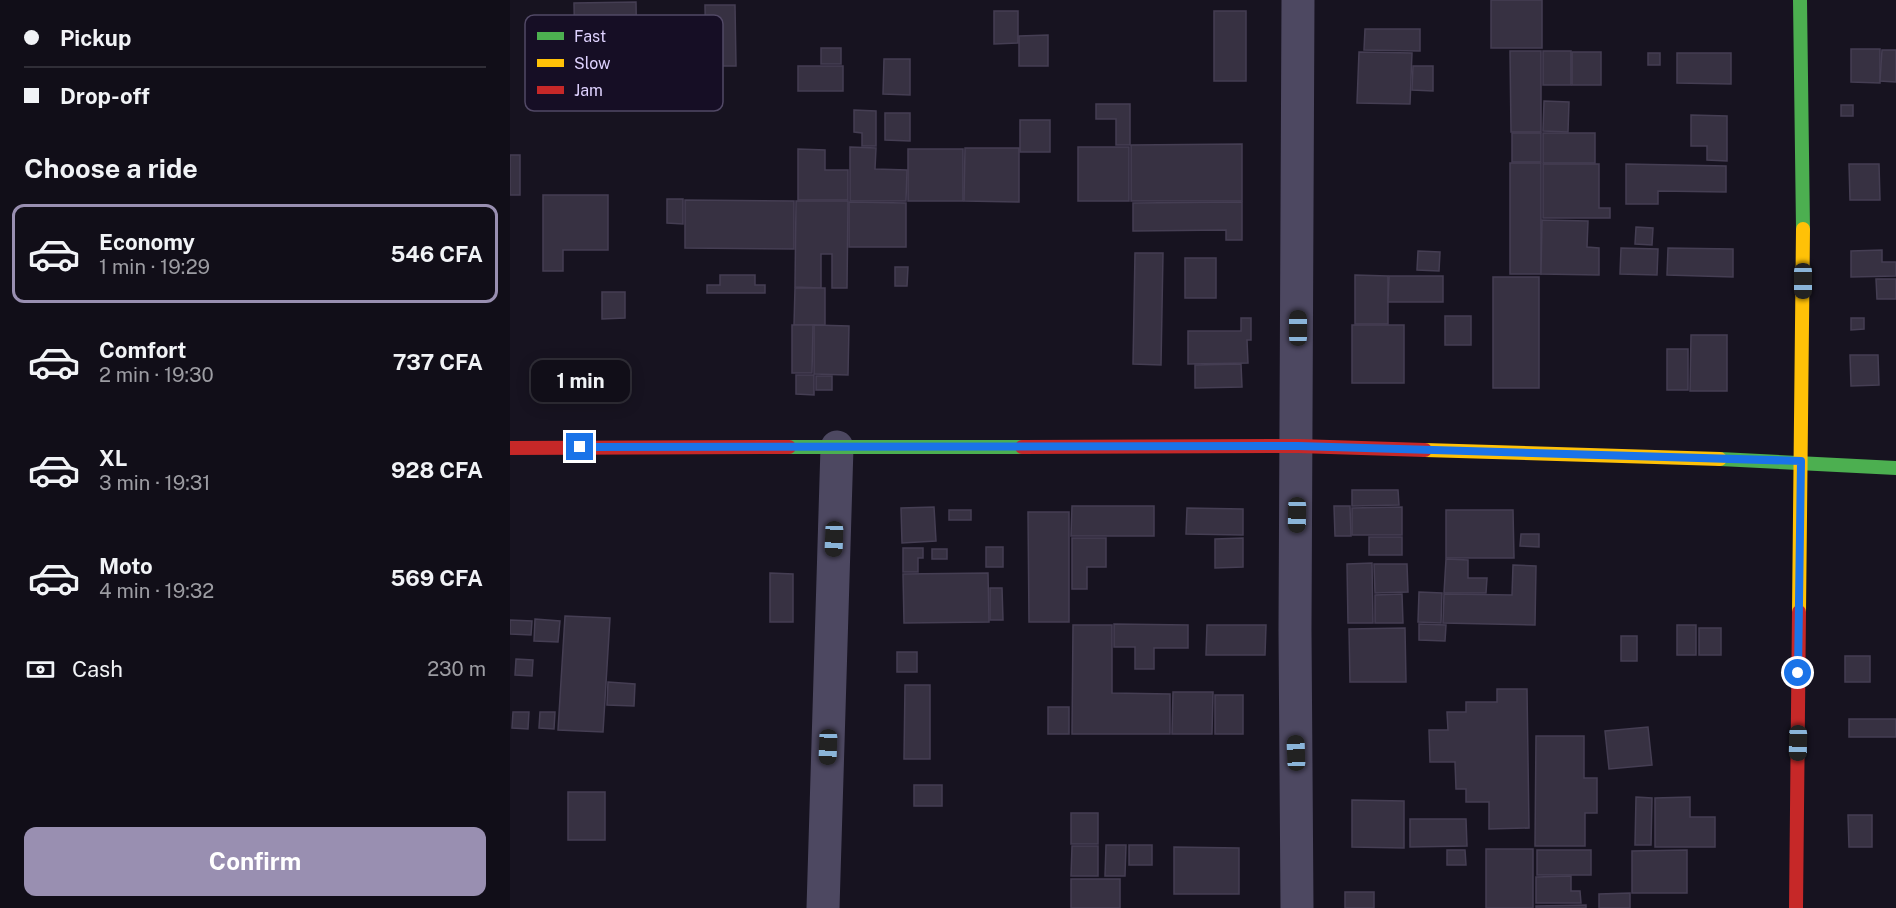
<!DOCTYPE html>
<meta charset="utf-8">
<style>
:root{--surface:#110e18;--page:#1a1721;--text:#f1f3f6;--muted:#9c9ca2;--line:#302e37;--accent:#998fb1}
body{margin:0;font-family:"Public Sans",sans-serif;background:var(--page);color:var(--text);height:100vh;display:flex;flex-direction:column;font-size:22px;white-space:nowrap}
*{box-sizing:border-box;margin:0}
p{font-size:20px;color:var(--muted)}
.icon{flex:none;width:33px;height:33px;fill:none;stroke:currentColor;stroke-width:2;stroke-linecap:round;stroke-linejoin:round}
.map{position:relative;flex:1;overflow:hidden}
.drawer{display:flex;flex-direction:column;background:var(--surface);width:510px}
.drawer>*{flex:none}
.top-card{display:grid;align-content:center;height:132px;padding:0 24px;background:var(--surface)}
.end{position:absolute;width:27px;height:27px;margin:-14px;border:8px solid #1a73e8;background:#fff;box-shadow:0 0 0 3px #fff}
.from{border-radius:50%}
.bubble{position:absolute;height:42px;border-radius:12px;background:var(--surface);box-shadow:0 3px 15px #0003,0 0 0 2px var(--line);font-size:20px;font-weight:700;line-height:42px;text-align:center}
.car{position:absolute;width:18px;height:36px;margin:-18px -9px;border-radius:8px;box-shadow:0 0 4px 2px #0007;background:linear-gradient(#222 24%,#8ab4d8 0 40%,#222 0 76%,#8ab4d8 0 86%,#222 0)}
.top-card b{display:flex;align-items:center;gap:21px;height:57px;font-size:22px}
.top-card b+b{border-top:2px solid var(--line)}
.top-card i{width:15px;height:15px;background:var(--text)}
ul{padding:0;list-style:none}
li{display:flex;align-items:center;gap:18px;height:99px;margin:0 12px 9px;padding:0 12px;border:3px solid transparent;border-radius:12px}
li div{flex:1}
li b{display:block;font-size:22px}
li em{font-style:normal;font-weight:700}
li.current{border-color:var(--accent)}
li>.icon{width:54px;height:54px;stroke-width:1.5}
h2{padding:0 24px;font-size:27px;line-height:72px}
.pay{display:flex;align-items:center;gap:15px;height:66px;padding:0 24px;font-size:22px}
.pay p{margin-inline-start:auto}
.cta{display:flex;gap:12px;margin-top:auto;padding:12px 24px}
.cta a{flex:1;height:69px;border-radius:12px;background:var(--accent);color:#fff;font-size:24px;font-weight:700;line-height:69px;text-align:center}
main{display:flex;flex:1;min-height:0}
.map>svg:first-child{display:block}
.building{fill:#373142;stroke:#453e53;stroke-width:1.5}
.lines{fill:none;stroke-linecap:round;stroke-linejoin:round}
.street{stroke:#4d4861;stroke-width:33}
.fast{stroke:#4caf50;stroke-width:14}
.slow{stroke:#ffc107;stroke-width:14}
.jam{stroke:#c62828;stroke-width:14}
.route{stroke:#1a73e8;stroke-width:8}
.key{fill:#160e25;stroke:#524966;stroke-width:1.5}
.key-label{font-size:16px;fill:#dfd2ff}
</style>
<main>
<section class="drawer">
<div class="top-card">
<b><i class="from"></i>Pickup</b>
<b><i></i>Drop-off</b>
</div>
<h2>Choose a ride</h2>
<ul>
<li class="current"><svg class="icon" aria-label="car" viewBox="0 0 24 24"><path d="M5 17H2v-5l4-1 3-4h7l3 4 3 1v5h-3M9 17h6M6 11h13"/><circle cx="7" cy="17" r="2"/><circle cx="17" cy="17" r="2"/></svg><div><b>Economy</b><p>1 min · 19:29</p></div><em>546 CFA</em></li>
<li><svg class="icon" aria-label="car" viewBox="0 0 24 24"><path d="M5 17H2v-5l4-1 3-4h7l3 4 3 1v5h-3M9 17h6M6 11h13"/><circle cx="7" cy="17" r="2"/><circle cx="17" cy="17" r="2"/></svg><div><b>Comfort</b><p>2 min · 19:30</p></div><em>737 CFA</em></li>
<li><svg class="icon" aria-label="car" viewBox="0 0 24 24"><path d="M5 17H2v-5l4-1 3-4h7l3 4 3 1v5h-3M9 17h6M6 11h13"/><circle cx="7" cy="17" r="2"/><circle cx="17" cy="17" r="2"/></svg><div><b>XL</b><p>3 min · 19:31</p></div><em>928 CFA</em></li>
<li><svg class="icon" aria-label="car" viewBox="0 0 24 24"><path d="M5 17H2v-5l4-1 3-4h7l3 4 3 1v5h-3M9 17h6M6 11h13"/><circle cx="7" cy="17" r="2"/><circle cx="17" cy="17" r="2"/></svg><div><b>Moto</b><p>4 min · 19:32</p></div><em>569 CFA</em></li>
</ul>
<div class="pay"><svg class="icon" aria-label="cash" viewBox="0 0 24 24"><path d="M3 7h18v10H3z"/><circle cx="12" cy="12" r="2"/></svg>Cash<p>230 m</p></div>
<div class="cta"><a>Confirm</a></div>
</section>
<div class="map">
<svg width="1386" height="908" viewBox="0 0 1386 908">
<rect width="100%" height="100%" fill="#171320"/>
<g class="building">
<rect x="981" y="0" width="51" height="48"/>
<path d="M 126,2 L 127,59 L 65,60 L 64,3 Z"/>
<path d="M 195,5 L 225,5 L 226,66 L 196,66 Z"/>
<path d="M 484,11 L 508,11 L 508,43 L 484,44 Z"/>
<rect x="704" y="11" width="32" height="70"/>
<path d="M 855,29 L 910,29 L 910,51 L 854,50 Z"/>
<path d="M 538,35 L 538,66 L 509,66 L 509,36 Z"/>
<rect x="311" y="48" width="20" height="16"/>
<path d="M 1341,49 L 1370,49 L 1370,83 L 1341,82 Z"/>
<path d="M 1372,50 L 1386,50 L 1386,82 L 1370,81 Z"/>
<path d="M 1000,51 L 1031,51 L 1031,132 L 1001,132 Z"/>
<rect x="1033" y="51" width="28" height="34"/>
<path d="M 849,52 L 902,53 L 900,104 L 847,103 Z"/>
<rect x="1062" y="52" width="29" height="33"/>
<rect x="1138" y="53" width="12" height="12"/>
<path d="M 1167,53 L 1221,53 L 1221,84 L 1167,83 Z"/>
<path d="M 374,59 L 400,59 L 400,95 L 373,94 Z"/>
<rect x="288" y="66" width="45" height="25"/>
<path d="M 903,66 L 923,66 L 923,91 L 902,90 Z"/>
<path d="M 1034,101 L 1059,102 L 1058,132 L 1033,131 Z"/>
<path d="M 586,104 L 620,104 L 620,145 L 606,145 L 606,119 L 586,119 Z"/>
<rect x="1331" y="105" width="12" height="11"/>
<path d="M 344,110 L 366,111 L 366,146 L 352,146 L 352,133 L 344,132 Z"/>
<path d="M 375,113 L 400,113 L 400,141 L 375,140 Z"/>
<path d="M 1181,115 L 1217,116 L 1217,161 L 1197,160 L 1197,146 L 1181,146 Z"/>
<rect x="510" y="120" width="30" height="32"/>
<rect x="1002" y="133" width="29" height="29"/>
<rect x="1033" y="133" width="52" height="30"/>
<path d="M 732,144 L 732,201 L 621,201 L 621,145 Z"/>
<path d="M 340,147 L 366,148 L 365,169 L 397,170 L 396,201 L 340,201 Z"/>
<rect x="568" y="147" width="51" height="54"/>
<path d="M 455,148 L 509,148 L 509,202 L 454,201 Z"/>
<path d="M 288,149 L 315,150 L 315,170 L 338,170 L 338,200 L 288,200 Z"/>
<rect x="398" y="149" width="55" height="52"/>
<rect x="0" y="155" width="10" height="40"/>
<rect x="1000" y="163" width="31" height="111"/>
<path d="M 1033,164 L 1089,164 L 1089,208 L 1100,208 L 1100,218 L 1033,218 Z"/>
<path d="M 1116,164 L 1216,166 L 1216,192 L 1148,191 L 1148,204 L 1116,204 Z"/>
<path d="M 1339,164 L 1369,164 L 1370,200 L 1340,200 Z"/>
<path d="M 33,195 L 98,195 L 98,250 L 53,250 L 53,271 L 33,271 Z"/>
<path d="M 157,199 L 173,199 L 173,224 L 157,223 Z"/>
<path d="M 175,200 L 284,201 L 284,249 L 175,248 Z"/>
<path d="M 286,201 L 338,201 L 337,288 L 322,288 L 322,254 L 311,254 L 311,288 L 285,287 Z"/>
<path d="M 339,202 L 396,203 L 396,247 L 339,247 Z"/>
<path d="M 732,202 L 732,240 L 716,240 L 716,230 L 623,231 L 623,203 Z"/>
<path d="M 1032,220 L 1078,221 L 1077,247 L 1089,248 L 1089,275 L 1031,274 Z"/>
<path d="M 1126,227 L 1143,228 L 1142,245 L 1125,244 Z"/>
<path d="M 1111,248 L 1148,249 L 1147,275 L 1110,274 Z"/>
<path d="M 1158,248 L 1223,249 L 1223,277 L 1157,275 Z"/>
<path d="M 1372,250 L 1372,262 L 1386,262 L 1386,276 L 1341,277 L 1341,251 Z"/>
<path d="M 908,251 L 930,252 L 929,271 L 907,270 Z"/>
<path d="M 625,253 L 653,253 L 651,365 L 623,364 Z"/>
<rect x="675" y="258" width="31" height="40"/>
<path d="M 385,267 L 398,267 L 397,286 L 385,286 Z"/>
<path d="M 210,275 L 245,275 L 245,285 L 255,285 L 255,293 L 197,293 L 197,285 L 210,285 Z"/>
<path d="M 845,275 L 878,276 L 878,324 L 845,324 Z"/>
<path d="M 879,276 L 933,276 L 933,302 L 878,302 Z"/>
<rect x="983" y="277" width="46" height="111"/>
<path d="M 1366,279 L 1386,279 L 1386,299 L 1367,299 Z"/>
<path d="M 285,288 L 315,288 L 315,325 L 284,325 Z"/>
<path d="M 92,292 L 115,292 L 115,318 L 92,319 Z"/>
<rect x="935" y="316" width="26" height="29"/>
<path d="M 731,318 L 741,318 L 741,340 L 737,340 L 738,363 L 678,364 L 678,331 L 731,331 Z"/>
<path d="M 1341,318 L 1354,318 L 1354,329 L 1341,330 Z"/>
<path d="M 282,325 L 303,325 L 302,373 L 282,373 Z"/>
<path d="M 304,325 L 339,326 L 338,375 L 304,374 Z"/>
<rect x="842" y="325" width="52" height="58"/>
<path d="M 1181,335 L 1217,335 L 1217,391 L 1180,391 Z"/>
<rect x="1157" y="349" width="21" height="41"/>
<path d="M 1340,355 L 1368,355 L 1369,385 L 1341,386 Z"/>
<path d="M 731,364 L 732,387 L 685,388 L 685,365 Z"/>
<path d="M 286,375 L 304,375 L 304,395 L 286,394 Z"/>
<rect x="306" y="376" width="16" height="14"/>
<path d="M 842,490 L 888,490 L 889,505 L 842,506 Z"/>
<path d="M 562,506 L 644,506 L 644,536 L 561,536 Z"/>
<path d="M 824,506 L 840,506 L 841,536 L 825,536 Z"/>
<path d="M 424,507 L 426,541 L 392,543 L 391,508 Z"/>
<path d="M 892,507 L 892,535 L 842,535 L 842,508 Z"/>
<path d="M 677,508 L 733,509 L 733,535 L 676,534 Z"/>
<rect x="439" y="510" width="22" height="10"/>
<path d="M 936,510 L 1003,510 L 1004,558 L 936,558 Z"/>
<path d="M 518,512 L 559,512 L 559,622 L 519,622 Z"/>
<path d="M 1011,534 L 1029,534 L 1029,547 L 1010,546 Z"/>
<rect x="859" y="537" width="33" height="18"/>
<path d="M 562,538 L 596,538 L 596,567 L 577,567 L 577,589 L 562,589 Z"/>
<path d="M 733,538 L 733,567 L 705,568 L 705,539 Z"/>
<rect x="476" y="547" width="17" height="20"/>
<path d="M 393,548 L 413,548 L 413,558 L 408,558 L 408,572 L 393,572 Z"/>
<rect x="422" y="549" width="15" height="10"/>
<path d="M 936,559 L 958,560 L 958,578 L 977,578 L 976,593 L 934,593 Z"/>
<path d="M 862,563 L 863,623 L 838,623 L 837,564 Z"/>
<path d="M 864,564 L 897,564 L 898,592 L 865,593 Z"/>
<path d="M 1003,565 L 1026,566 L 1025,625 L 933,623 L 934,594 L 1002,595 Z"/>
<path d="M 260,573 L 283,574 L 283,622 L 260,622 Z"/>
<path d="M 478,573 L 479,622 L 394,623 L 393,574 Z"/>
<path d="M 480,588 L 492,588 L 493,620 L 480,620 Z"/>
<path d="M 909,592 L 932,593 L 931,623 L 908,622 Z"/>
<path d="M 892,594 L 893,623 L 865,623 L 865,595 Z"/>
<path d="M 55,616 L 100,618 L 93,732 L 48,730 Z"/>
<path d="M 25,619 L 50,621 L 48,642 L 24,641 Z"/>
<path d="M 0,620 L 22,621 L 21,635 L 0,634 Z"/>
<path d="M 604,624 L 678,625 L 678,648 L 644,648 L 644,669 L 625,669 L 625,647 L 604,647 Z"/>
<path d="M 909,624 L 936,625 L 935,641 L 909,640 Z"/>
<path d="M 563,625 L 602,625 L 602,693 L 660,694 L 660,734 L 562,734 Z"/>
<path d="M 697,625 L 756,625 L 755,655 L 696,655 Z"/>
<rect x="1167" y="625" width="19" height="30"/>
<path d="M 895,628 L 896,682 L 840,682 L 839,629 Z"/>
<rect x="1189" y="628" width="22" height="27"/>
<rect x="1111" y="636" width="16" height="25"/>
<rect x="387" y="652" width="20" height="20"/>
<rect x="1335" y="656" width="25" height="26"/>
<path d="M 6,659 L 23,660 L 22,676 L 5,675 Z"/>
<path d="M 98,682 L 125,684 L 124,706 L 97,705 Z"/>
<path d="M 395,685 L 420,685 L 420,759 L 394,759 Z"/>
<path d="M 987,689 L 1017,689 L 1019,828 L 979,829 L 979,802 L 956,802 L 956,789 L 946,789 L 945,762 L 920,762 L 919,730 L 938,730 L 937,712 L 956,712 L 956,702 L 987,702 Z"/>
<path d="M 663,692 L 703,692 L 702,734 L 662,734 Z"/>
<rect x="705" y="695" width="28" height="39"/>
<rect x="538" y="707" width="21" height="27"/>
<path d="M 3,712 L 19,712 L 18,729 L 2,728 Z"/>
<path d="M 30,712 L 45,712 L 44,729 L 29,728 Z"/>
<rect x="1339" y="719" width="47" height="18"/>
<path d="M 1138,727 L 1142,765 L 1099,769 L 1095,731 Z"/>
<path d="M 1026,736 L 1074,736 L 1074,778 L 1087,778 L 1087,813 L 1075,813 L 1075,846 L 1025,846 Z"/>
<rect x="404" y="785" width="28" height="21"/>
<rect x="58" y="792" width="37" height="48"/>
<path d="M 1126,797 L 1142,798 L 1141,845 L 1125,845 Z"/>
<path d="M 1180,797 L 1180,817 L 1205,817 L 1205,847 L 1145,847 L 1145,798 Z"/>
<path d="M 842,800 L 894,801 L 894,848 L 842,847 Z"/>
<rect x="561" y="813" width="27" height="31"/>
<path d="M 1338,815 L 1362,815 L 1362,847 L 1339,847 Z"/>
<path d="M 900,819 L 956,819 L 957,846 L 900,847 Z"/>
<path d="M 596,845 L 616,845 L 615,876 L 595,876 Z"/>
<rect x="619" y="845" width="23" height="20"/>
<path d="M 562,846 L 588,846 L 588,876 L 561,876 Z"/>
<path d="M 664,847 L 729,848 L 729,894 L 664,894 Z"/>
<rect x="976" y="849" width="47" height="59"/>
<path d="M 937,850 L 955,850 L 956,865 L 937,865 Z"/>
<rect x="1027" y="850" width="54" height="25"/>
<path d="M 1177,850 L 1177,893 L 1122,893 L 1122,851 Z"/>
<path d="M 1061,876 L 1061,891 L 1070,891 L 1071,903 L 1026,903 L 1026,877 Z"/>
<rect x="561" y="879" width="49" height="29"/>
<rect x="835" y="892" width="29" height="16"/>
<path d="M 1120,893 L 1120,908 L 1089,908 L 1089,894 Z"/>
<path d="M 1076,905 L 1076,908 L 1026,908 L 1026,906 Z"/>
</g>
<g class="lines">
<g class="street">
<path d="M 313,908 L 327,447"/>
<path d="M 787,908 L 785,630 L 788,0"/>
</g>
<g class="fast">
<path d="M 1290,0 L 1293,229"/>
<path d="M 279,447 L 512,447"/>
<path d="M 1210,459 L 1386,468"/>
</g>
<g class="slow">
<path d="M 915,450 L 1210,459"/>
<path d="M 1289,612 L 1293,229"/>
</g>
<g class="jam">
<path d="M 512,447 L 788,446 L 915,450"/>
<path d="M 0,448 L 279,447"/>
<path d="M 1286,908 L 1289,612"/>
</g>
</g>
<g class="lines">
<path class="route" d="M 70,447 L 788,446 L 1291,461 L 1288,673"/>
</g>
<rect x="15" y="15" width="198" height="96" rx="9" class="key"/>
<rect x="27" y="32" width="27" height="8" fill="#4caf50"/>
<rect x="27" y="59" width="27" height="8" fill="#ffc107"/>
<rect x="27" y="86" width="27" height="8" fill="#c62828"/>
<g class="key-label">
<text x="64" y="42">Fast</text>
<text x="64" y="69">Slow</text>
<text x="64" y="96">Jam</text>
</g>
</svg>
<i class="end from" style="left:1288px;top:673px"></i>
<i class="end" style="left:70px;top:447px"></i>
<div class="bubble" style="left:21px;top:360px;width:99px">1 min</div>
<i class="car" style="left:1293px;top:281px;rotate:180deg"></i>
<i class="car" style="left:788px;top:328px;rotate:0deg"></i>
<i class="car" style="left:787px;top:515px;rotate:181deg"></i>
<i class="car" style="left:324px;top:539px;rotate:182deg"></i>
<i class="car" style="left:1288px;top:743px;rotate:181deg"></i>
<i class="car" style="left:318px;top:747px;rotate:182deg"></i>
<i class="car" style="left:786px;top:753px;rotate:358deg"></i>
</div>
</main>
